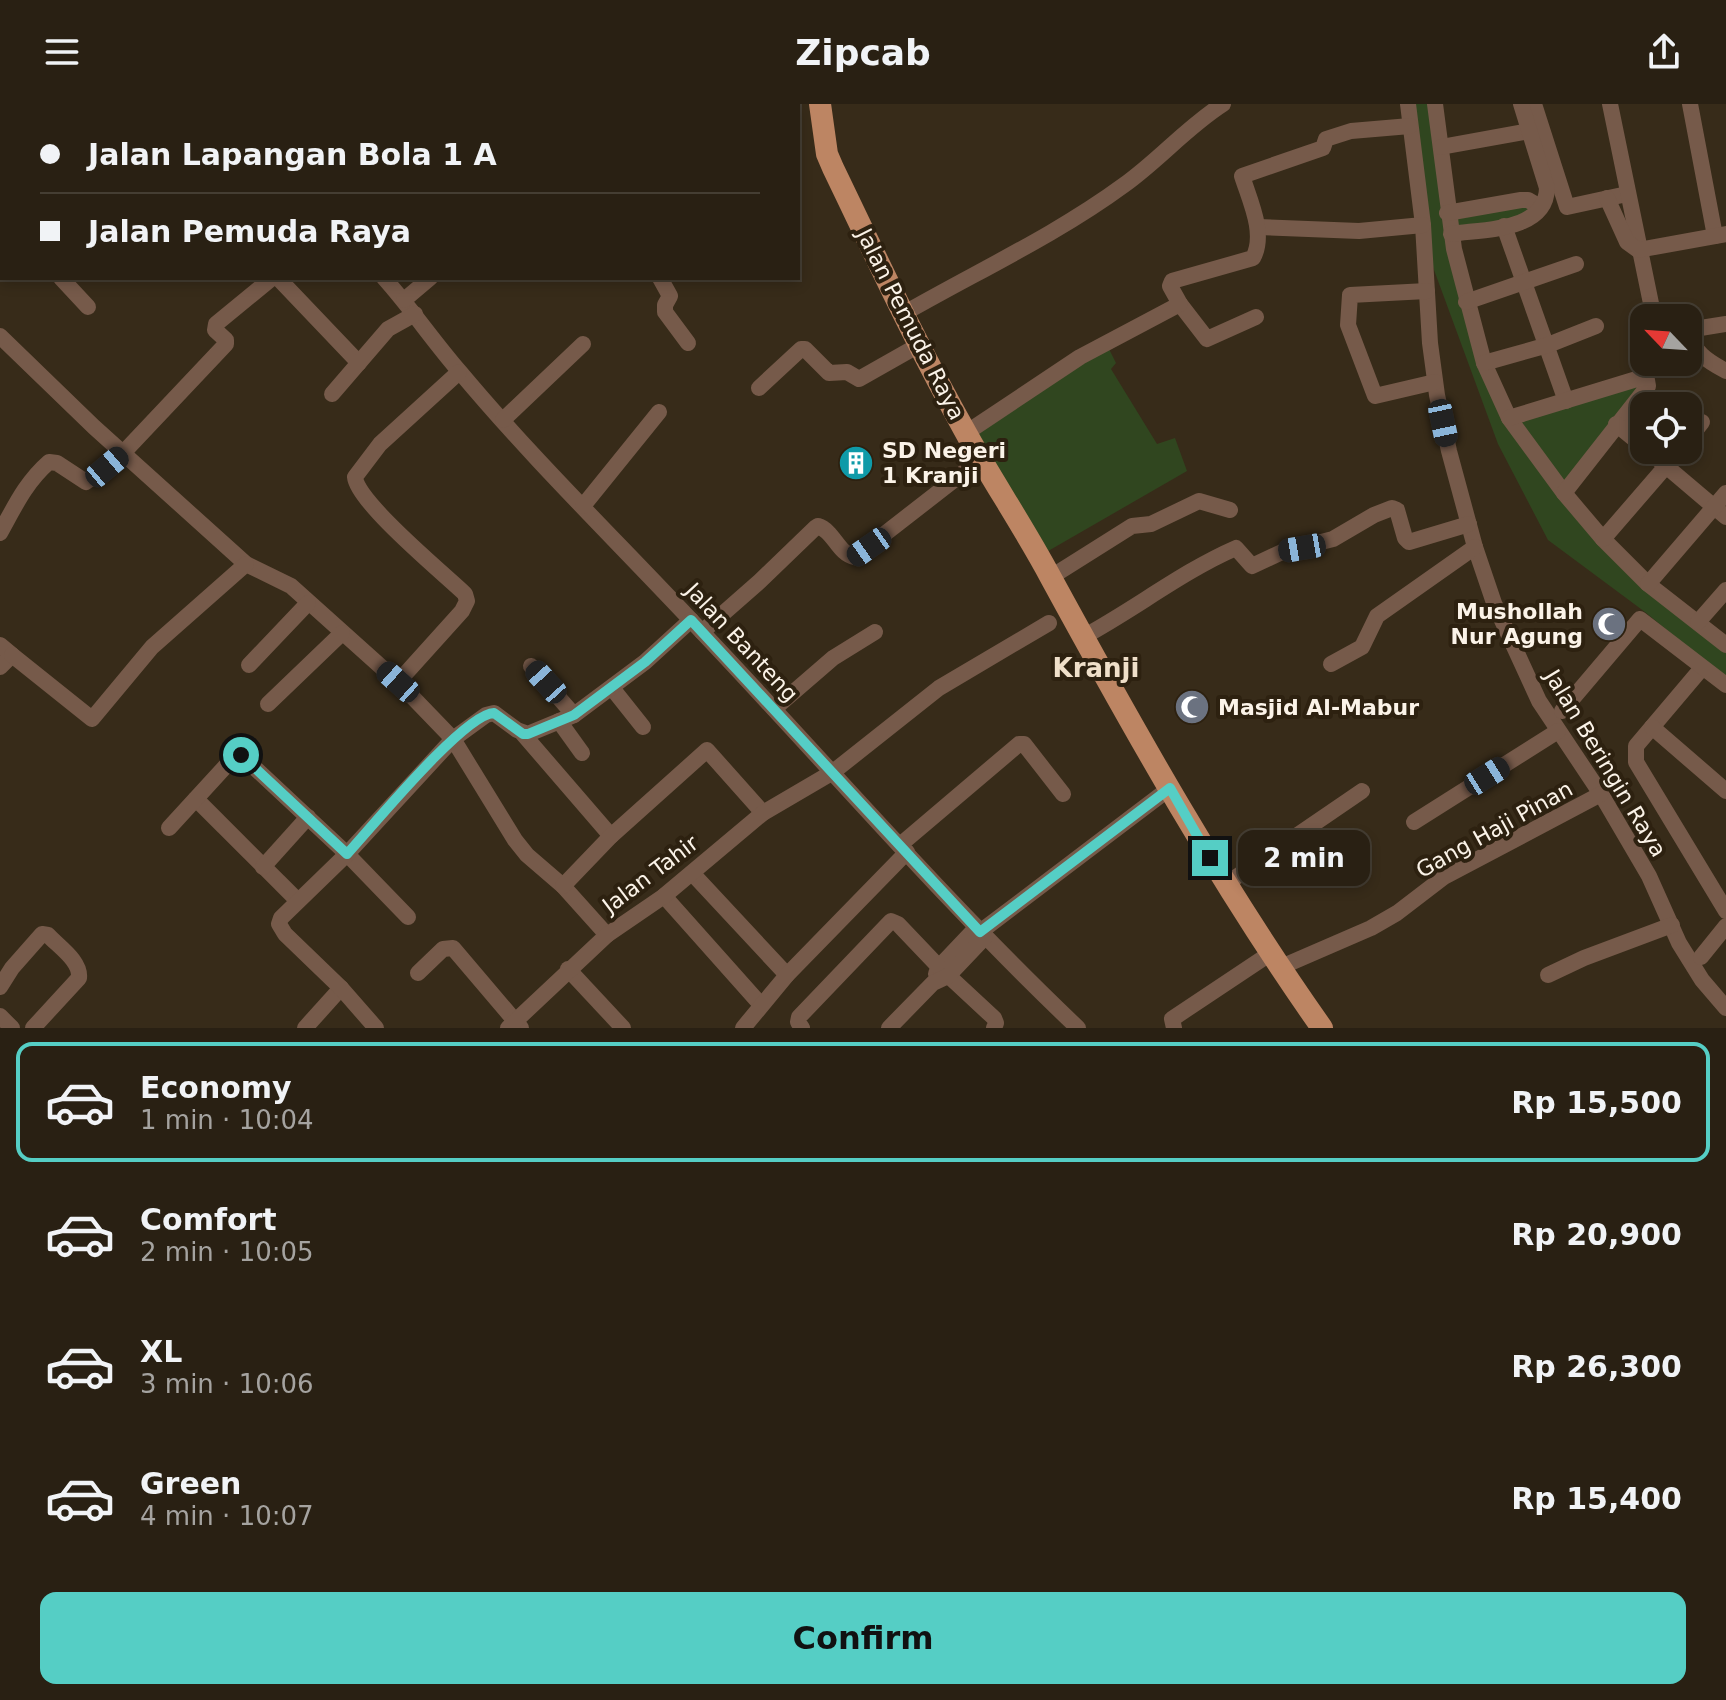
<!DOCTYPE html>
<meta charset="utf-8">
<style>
:root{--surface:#292013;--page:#31281c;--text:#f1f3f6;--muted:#a5a3a0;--line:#453e33;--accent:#55cec5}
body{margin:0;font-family:"DejaVu Sans",sans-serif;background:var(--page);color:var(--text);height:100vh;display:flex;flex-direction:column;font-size:30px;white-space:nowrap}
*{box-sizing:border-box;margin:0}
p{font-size:26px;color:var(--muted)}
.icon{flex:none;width:44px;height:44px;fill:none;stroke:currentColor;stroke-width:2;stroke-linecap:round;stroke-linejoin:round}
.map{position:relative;height:924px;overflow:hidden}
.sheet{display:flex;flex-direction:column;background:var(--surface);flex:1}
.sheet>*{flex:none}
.top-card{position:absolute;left:0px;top:0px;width:800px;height:176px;box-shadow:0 4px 12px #0003,0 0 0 2px var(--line);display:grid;align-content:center;height:176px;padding:0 40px;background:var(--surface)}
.needle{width:52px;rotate:295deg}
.tools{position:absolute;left:1630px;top:200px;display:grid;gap:16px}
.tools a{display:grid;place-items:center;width:72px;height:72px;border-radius:16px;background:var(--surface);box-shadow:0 4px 12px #0003,0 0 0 2px var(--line);font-size:40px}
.end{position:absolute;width:36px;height:36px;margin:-18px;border:10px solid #55cec5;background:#111;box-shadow:0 0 0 4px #111}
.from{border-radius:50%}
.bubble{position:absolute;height:56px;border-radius:16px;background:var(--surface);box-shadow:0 4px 12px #0003,0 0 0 2px var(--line);font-size:26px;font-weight:700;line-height:56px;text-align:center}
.car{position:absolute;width:24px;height:48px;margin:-24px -12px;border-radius:10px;box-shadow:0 0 6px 2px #0007;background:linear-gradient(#222 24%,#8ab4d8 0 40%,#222 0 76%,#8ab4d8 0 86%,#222 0)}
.top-card b{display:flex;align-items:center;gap:28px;height:76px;font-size:30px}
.top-card b+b{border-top:2px solid var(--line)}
.top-card i{width:20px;height:20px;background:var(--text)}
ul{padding:14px 0 0;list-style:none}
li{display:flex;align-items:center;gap:24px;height:120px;margin:0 16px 12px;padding:0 24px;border:4px solid transparent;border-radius:16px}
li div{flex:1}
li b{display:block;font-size:30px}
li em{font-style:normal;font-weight:700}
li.active{border-color:var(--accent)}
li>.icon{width:72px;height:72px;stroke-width:1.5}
.button{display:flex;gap:16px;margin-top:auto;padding:16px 40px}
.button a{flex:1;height:92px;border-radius:16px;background:var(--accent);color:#111;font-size:32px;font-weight:700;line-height:92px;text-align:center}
header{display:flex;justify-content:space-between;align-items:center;height:104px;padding:0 40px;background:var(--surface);font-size:36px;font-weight:700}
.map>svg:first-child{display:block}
.green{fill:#30461f}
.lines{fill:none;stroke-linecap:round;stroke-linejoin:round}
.minor{stroke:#765a4a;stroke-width:16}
.major{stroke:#bd8563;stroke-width:22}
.route{stroke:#55cec5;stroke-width:10}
.labels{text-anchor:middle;stroke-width:8;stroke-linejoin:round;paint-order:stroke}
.street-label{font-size:22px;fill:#fbf3e8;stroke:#2d2110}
.poi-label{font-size:22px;font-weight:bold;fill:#fbf3e8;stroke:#2d2110;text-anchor:start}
.quarter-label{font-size:26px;font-weight:bold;fill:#efdfc9;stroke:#2d2110}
</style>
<header><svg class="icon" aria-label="menu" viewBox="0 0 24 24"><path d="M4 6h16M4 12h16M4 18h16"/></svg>Zipcab<svg class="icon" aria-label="share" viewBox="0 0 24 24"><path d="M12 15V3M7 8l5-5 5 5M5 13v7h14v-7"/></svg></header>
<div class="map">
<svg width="1726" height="924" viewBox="0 0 1726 924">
<rect width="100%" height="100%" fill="#372b19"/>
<g class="green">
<path d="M 1411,0 L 1432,0 L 1475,247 L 1560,392 L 1726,548 L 1726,575 L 1645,508 L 1548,436 L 1498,340 L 1430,155 Z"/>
<path d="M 1527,97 L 1532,111 L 1452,128 L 1448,111 Z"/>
<path d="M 1108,243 L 1116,259 L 1111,265 L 1157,340 L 1175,334 L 1187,367 L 1043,450 L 972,330 Z"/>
<path d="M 1643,276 L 1564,384 L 1514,317 Z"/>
</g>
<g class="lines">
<g class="minor">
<path d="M 132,0 L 133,2"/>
<path d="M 596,0 L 598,2"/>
<path d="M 1408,0 L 1423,121 L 1430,239 L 1437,291 L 1449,347 L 1475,443 L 1494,499 L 1539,597 L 1601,690 L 1649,772 L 1679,839 L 1702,876 L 1726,904"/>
<path d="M 1435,0 L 1454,145 L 1484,259 L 1509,314 L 1564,389 L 1603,435 L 1648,480 L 1726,541"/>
<path d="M 1534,0 L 1567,103 L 1627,90"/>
<path d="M 1610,0 L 1654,214"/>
<path d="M 1690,0 L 1715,132"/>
<path d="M 191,2 L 194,0"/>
<path d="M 312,2 L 314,0"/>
<path d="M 542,2 L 544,0"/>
<path d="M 655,2 L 658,0"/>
<path d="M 1441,43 L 1529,27"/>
<path d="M 1607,94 L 1627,138 L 1638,146 L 1726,130"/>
<path d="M 1447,109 L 1521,96 L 1528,96 L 1540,103"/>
<path d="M 1504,122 L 1566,297"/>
<path d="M 1258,123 L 1359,127 L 1423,121"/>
<path d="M 1451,130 C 1482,125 1546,128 1547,84 L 1521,0"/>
<path d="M 0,133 L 2,135"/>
<path d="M 61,174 L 88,203"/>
<path d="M 278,174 L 359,259"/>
<path d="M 384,174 C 411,204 433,237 460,268 C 536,359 622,442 703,529 C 828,661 946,799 1078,924"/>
<path d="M 660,174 L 670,192 L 665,201 L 665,208 L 688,239"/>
<path d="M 1427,187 L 1350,191 L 1348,221 L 1375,292 L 1435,278"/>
<path d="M 404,196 L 430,174"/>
<path d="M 1466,198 L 1576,160"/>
<path d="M 1180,200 L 1207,235 L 1256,213"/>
<path d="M 903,210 C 976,168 1056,131 1124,81 C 1159,56 1187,23 1223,0"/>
<path d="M 1688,226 C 1693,248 1707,257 1726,267"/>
<path d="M 1688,226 L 1726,220"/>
<path d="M 0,232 L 94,323 L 246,460 L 291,482 L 398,578 L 453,635 L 515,736 L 527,751 L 563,782 L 607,831"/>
<path d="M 1484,259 L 1548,241 L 1596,222"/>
<path d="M 759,284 L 801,245 L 805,245 L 829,269 L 847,268 L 859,275 L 919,241"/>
<path d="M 332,290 L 388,225 L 415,210"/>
<path d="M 1509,314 L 1640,274 L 1647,276 L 1648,282 L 1564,389"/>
<path d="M 503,316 L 583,240"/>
<path d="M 1616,320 L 1644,343"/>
<path d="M 966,329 L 1080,253 L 1180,200 L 1170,182 L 1172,177 L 1253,154 C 1266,130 1250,97 1242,72 L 1323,44 L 1326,35 L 1351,27 L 1410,22"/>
<path d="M 1688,336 L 1702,318"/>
<path d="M 1647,346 L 1726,413"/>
<path d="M 583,402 L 659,308"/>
<path d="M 0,429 C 15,402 26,378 49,358 L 57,359 L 86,378 L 124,348 L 226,240 L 226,236 L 215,226 L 216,220 L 272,174"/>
<path d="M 1603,435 L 1680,346"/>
<path d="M 1051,473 L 1132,422 L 1151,420 L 1199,397 L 1230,406"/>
<path d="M 1648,480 L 1726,389"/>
<path d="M 1698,518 L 1726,486"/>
<path d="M 702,528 L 760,477 L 815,424 L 818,422 C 834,427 838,450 855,453 L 981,355"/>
<path d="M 1083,533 C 1135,505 1183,467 1236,444 L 1252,462 L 1282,448 L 1333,435 L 1374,411 L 1392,404 L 1397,406 L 1405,434 L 1409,438 L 1469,420"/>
<path d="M 0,541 L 12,551 L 0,563"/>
<path d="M 12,551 L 92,615 L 152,543 L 246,460"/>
<path d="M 1331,560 L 1362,543 L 1377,512 L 1475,443"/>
<path d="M 249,561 L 308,499"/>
<path d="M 531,562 L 574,611"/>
<path d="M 1702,564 L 1636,642 L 1636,658 L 1726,807"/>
<path d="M 398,578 L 462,507 L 467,497 L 465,490 C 443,469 357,398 355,373 L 380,340 L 459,268"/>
<path d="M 612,584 L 643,623"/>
<path d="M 268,600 L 342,529"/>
<path d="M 774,605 L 833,554 L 875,528"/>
<path d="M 1562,607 L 1640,515 L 1726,581"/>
<path d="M 559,617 L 582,649"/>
<path d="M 1652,623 L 1726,687"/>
<path d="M 523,630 L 611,732"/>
<path d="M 196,695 L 298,797"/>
<path d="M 1414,718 L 1558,627"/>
<path d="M 169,724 L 234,653 L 241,651 L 347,750 L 408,813"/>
<path d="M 900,741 L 1019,640 L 1024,640 L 1063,690"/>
<path d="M 263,763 L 308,713"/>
<path d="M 692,769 L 787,871"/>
<path d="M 1226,780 L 1362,687"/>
<path d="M 563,782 L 611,732 L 707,646 L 763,709"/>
<path d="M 664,792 L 761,901"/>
<path d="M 980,828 L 1170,684"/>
<path d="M 1701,853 L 1726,822"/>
<path d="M 1281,863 L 1371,824 L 1397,809 L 1444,773 L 1601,690"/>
<path d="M 568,865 L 623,924"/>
<path d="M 418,869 L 443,845 L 453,844 L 521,924"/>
<path d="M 936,870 L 939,863 L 976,824"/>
<path d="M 1548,871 L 1584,854 L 1672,821"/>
<path d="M 0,883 L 12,864 L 42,830 L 48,831 C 59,843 81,857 79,874 L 33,924"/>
<path d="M 0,912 L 12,924"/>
<path d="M 305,924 L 341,884"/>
<path d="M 376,924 L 341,884 L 285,830 L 279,820 L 281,814 L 347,750 L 453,635 L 486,611 L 494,609 L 517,626 L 528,630 L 574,611 L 645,558 L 691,516"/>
<path d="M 508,924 L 607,831 L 664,792 L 763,709 L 833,668 L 939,584 L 1049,519"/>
<path d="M 743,924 L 787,871 L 907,748"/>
<path d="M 802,924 L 798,918 L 799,913 L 891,817 L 898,820 L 939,863 L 994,914 L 996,919 L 994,924"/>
<path d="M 889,924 L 933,879 L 948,872 L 985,833"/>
<path d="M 1174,924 L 1172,915 L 1271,849"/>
</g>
<path class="major" d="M 820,0 L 827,50 L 833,64 C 876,153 917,242 966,329 C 993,378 1025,425 1051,474 C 1135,628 1221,781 1322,924"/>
</g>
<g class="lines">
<path class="route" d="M 241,651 L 347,750 C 372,723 464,610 494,609 L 523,630 L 528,630 L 574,611 L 645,558 L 691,516 L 980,828 L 1170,684 L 1210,754"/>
</g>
<defs>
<g id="building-disc" transform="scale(1.8)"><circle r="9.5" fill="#0f9aa8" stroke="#2d2110"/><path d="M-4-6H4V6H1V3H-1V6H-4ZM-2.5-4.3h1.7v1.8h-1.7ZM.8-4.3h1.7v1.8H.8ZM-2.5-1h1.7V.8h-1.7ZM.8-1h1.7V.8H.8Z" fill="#fff"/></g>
<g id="mosque-disc" transform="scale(1.8)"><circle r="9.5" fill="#6b7280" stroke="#2d2110"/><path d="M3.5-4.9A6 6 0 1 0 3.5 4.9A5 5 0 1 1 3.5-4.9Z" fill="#fff"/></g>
</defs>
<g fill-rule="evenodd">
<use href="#building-disc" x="856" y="359"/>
<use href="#mosque-disc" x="1609" y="520"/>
<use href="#mosque-disc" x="1192" y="603"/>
</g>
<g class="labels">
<g class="street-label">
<text transform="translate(911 220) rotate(63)" y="8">Jalan Pemuda Raya</text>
<text transform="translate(742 538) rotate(47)" y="8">Jalan Banteng</text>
<text transform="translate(1606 659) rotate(59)" y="8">Jalan Beringin Raya</text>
<text transform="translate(1494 725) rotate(-29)" y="8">Gang Haji Pinan</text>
<text transform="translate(650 770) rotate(-37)" y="8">Jalan Tahir</text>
</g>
<g class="poi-label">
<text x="882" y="354">SD Negeri<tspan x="882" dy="25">1 Kranji</tspan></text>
<text x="1583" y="515" text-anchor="end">Mushollah<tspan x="1583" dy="25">Nur Agung</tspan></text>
<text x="1218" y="611">Masjid Al-Mabur</text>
</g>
<g class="quarter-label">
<text x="1096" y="573">Kranji</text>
</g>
</g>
</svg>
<div class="tools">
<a><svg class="needle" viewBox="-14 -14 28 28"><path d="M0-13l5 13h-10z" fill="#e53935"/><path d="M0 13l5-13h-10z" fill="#a5a3a0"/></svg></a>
<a><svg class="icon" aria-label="locate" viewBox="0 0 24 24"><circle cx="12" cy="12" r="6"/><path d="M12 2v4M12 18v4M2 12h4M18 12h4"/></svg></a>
</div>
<i class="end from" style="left:241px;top:651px"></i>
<i class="end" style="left:1210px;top:754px"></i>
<div class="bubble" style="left:1238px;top:726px;width:132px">2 min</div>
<i class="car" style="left:1443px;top:319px;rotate:168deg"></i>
<i class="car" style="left:107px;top:363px;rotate:50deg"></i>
<i class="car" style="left:869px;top:443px;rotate:235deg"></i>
<i class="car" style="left:1302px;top:444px;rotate:260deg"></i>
<i class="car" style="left:398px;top:578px;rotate:312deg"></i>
<i class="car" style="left:546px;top:578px;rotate:318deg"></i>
<i class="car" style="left:1487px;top:672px;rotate:58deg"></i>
<div class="top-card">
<b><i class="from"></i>Jalan Lapangan Bola 1 A</b>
<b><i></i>Jalan Pemuda Raya</b>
</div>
</div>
<section class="sheet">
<ul>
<li class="active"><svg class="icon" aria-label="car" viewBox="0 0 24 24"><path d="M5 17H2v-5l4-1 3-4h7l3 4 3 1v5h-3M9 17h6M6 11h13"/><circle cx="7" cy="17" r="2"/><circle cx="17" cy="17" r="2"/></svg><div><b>Economy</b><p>1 min · 10:04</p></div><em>Rp 15,500</em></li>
<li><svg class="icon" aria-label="car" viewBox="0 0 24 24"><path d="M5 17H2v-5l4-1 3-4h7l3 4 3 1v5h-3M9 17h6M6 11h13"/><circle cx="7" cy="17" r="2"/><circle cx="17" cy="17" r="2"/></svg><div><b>Comfort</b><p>2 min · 10:05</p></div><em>Rp 20,900</em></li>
<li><svg class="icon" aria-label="car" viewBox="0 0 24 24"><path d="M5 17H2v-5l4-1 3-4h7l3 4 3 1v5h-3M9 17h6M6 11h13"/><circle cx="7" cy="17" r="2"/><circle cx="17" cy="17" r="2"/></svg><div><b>XL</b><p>3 min · 10:06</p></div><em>Rp 26,300</em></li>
<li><svg class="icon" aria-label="car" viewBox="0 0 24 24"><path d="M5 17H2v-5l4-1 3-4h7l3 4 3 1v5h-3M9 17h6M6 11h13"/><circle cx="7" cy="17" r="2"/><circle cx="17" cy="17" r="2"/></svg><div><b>Green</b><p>4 min · 10:07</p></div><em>Rp 15,400</em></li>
</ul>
<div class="button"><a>Confirm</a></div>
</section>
